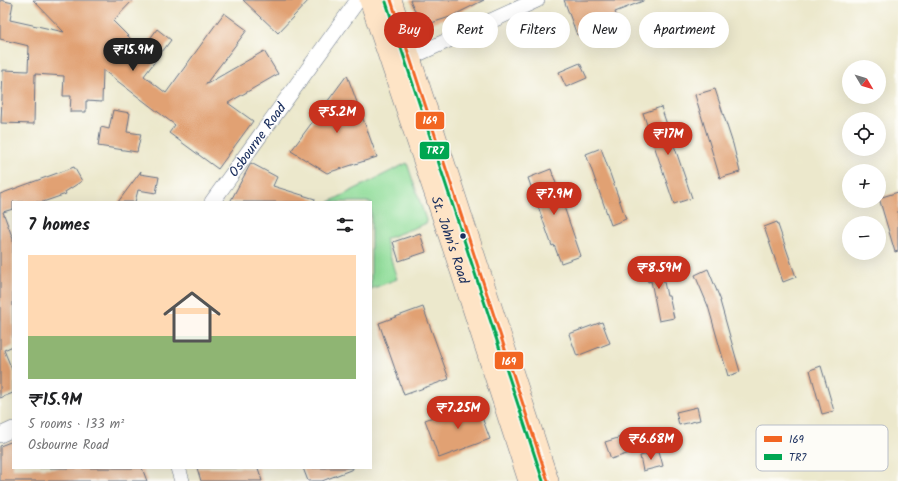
<!DOCTYPE html>
<html lang="en">
<head>
<meta charset="utf-8">
<style>
	:root { --surface:#fff; --page:#f6f6f6; --text:#202124; --muted:#757577; --line:#e0e0e0; --accent:#c8321e }
	body { margin:0; font-family:Kalam,sans-serif; background:var(--page); color:var(--text); height:100vh; display:flex; flex-direction:column; font-size:15px; white-space:nowrap }
	* { box-sizing:border-box; margin:0 }
	p { font-size:13px; color:var(--muted) }
	.icon { flex:none; width:22px; height:22px; fill:none; stroke:currentColor; stroke-width:2; stroke-linecap:round; stroke-linejoin:round }
	.map { position:relative; flex:1; overflow:hidden }
	.drawer { position:absolute; left:12px; top:201px; width:360px; height:268px; display:flex; flex-direction:column; background:var(--surface); border-radius:0px; box-shadow:0 4px 16px #0002 }
	.drawer>* { flex:none }
	.hud { position:absolute; left:384px; top:12px; width:380px; height:36px; display:flex; gap:8px }
	.needle { width:26px; rotate:128deg }
	.tools { position:absolute; left:842px; top:60px; display:grid; gap:8px }
	.tools a { display:grid; place-items:center; width:44px; height:44px; border-radius:50%; background:var(--surface); box-shadow:0 4px 16px #0002; font-size:20px }
	.price { position:absolute; translate:-50% -34px; padding:0 9px; border-radius:14px; background:var(--accent); color:#fff; font-size:13px; line-height:26px; filter:drop-shadow(0 1px 2px #0008) }
	.price::after { content:''; position:absolute; left:50%; top:24px; width:12px; height:9px; margin-left:-6px; background:inherit; clip-path:polygon(0 0,100% 0,50% 100%) }
	.price.current { background:#222; color:#fff }
	ul { padding:0; list-style:none }
	li { display:grid; align-content:center; gap:8px; height:212px; padding:0 16px }
	li+li { border-top:1px solid var(--line) }
	li span { display:grid; place-items:center; height:124px; border-radius:0px; color:#555 }
	li>.icon { margin-inline-start:auto }
	span .icon { width:72px; height:72px; fill:#fffc; stroke-width:1 }
	li b { font-size:17px }
	h2 { display:flex; justify-content:space-between; align-items:center; height:48px; padding:0 16px; font-size:17px }
	.pill { padding:0 14px; border-radius:18px; background:var(--surface); box-shadow:0 4px 16px #0002; font-size:14px; line-height:36px }
	.pill.current { background:var(--accent); color:#fff }
	.map>svg:first-child { display:block }
	.green { fill:#92de9b; stroke:#56867c }
	.building { fill:#e1a173 }
	.lines { fill:none; stroke-linecap:round; stroke-linejoin:round }
	.street-casing { stroke:#647084; stroke-width:16 }
	.secondary-casing { stroke:#647084; stroke-width:22 }
	.street { stroke:#fff; stroke-width:15 }
	.secondary { stroke:#fee4c6; stroke-width:21 }
	.bus-1-casing { stroke:#fdfcf7; stroke-width:6 }
	.bus-2-casing { stroke:#fdfcf7; stroke-width:6 }
	.bus-1 { stroke:#f26522; stroke-width:3 }
	.bus-2 { stroke:#00a651; stroke-width:3 }
	.bus-dot { fill:#1b2f5e; stroke:#fdfcf7; stroke-width:1.5 }
	.labels { text-anchor:middle; stroke-width:3; stroke-linejoin:round; paint-order:stroke }
	.street-label { font-size:14px; fill:#1b2f5e; stroke:#fdfcf7 }
	.key { fill:#fdfcf7; stroke:#b9bec9; stroke-width:1 }
	.key-label { font-size:11px; fill:#1b2f5e }
	.line-badge { stroke:#fdfcf7; stroke-width:1.5 }
	.badge-label { font-size:11px; text-anchor:middle; font-weight:bold; fill:#fff }
</style>
</head>
<body>
<div class="map">
<svg width="898" height="481" viewBox="0 0 898 481">
	<rect width="100%" height="100%" fill="#fdfcf7"/>
	<filter id="ink" filterUnits="userSpaceOnUse"><feTurbulence type="fractalNoise" baseFrequency=".025" numOctaves="2"/><feDisplacementMap in="SourceGraphic" scale="8" xChannelSelector="R" yChannelSelector="G"/><feConvolveMatrix kernelMatrix="1 2 1 2 8 2 1 2 1" color-interpolation-filters="sRGB"/></filter>
	<filter id="wash" filterUnits="userSpaceOnUse"><feTurbulence type="fractalNoise" baseFrequency=".012" numOctaves="4" result="noise"/><feDisplacementMap in="SourceGraphic" scale="16" xChannelSelector="R" yChannelSelector="G"/><feGaussianBlur stdDeviation="0.9" result="paint"/><feColorMatrix in="noise" values="0 0 0 0 0 0 0 0 0 0 0 0 0 0 0 0 0 1.4 0 .05"/><feComposite in="paint" operator="in"/></filter>
	<g filter="url(#wash)">
		<rect width="100%" height="100%" fill="#ece8cc"/>
		<path class="green" d="M407 163 427 223 385 239 397 279 371 289V202H329Z"/>
		<g id="blocks">
			<path class="building" d="M0 0 13 3 10 20 64 32 33 0H133L113 21 142 50 157 29 171 40 144 76 166 93 224 13 247 30 205 85 264 51 278 74 228 103 253 121 218 169 169 133 175 125 103 70 102 102 86 101V112H70L71 96H63L64 76 35 74 34 124 1 123 3 70 28 71 29 46 0 39Z
				M243 0H309L278 33Z
				M410 0H484L450 17 422 26Z
				M564 0H643V1L615 12 618 19 577 35Z
				M580 63 587 78 566 87 559 72Z
				M347 75 377 157 327 173 291 151Z
				M715 89 733 144 740 172 720 178 695 95Z
				M661 107 692 198 674 204 643 113Z
				M113 110 130 113 127 132 141 134 137 152 98 146 101 127 109 129Z
				M601 148 626 219 611 225 586 154Z
				M251 163 277 177 273 186 315 199 314 202H230Z
				M74 167 82 181 65 192 66 194 43 202H13V209L3 212 13 239V346L4 350 13 372V393L0 398V194Z
				M551 169 581 256 561 263 554 245 552 246 528 178Z
				M141 171 140 174 159 177 156 193 138 190 135 202H118Z
				M898 192V251L895 252 879 198Z
				M777 222 796 277 783 282 764 227Z
				M420 233 426 252 399 261 393 242Z
				M659 259 667 296H669L674 318 659 321 651 281 648 282 643 262Z
				M708 269 721 301H720L740 372 728 376 708 306 695 275Z
				M423 307 449 379 404 395 379 323Z
				M602 322 610 343 577 356 569 334Z
				M821 366 834 411 822 414 810 370Z
				M476 401 490 439 439 458 425 420Z
				M697 407 700 420 679 425 676 412Z
				M634 433 639 450 611 459 605 442Z
				M13 441V468H142L147 481H0V446Z
				M659 451 663 466 643 471 640 456Z
				M197 468H258L262 481H201Z
				M303 468H353V469L322 481H308Z"/>
		</g>
	</g>
	<g filter="url(#ink)">
		<use href="#blocks" fill-opacity="0" stroke="#647084" stroke-width="1"/>
		<g class="lines">
			<g class="street-casing">
				<g id="street">
					<path d="M409 58 537 0"/>
					<path id="s1" d="M212 202 358 0"/>
					<path d="M0 435 13 429"/>
					<path d="M178 468 182 481"/>
				</g>
			</g>
			<g class="secondary-casing">
				<g id="secondary">
					<path id="s2" d="M370 0 461 271 529 481"/>
					<path d="M391 0 548 481"/>
				</g>
			</g>
			<use href="#street" class="street"/>
			<use href="#secondary" class="secondary"/>
			<g class="bus-1-casing">
				<path id="bus-1" d="M391 0 548 481"/>
			</g>
			<g class="bus-2-casing">
				<path id="bus-2" d="M386 2 543 481"/>
			</g>
			<use href="#bus-1" class="bus-1"/>
			<use href="#bus-2" class="bus-2"/>
		</g>
	</g>
	<circle class="bus-dot" cx="463" cy="236" r="3.5"/>
	<g class="labels">
		<g class="street-label">
			<text dy="5" stroke="none"><textPath href="#s1" startOffset="77">Osbourne Road</textPath></text>
			<text dy="5" stroke="none"><textPath href="#s2" startOffset="253">St. John's Road</textPath></text>
		</g>
	</g>
	<rect x="756" y="425" width="132" height="46" rx="6" class="key"/>
	<rect x="764" y="436" width="18" height="6" fill="#f26522"/>
	<rect x="764" y="454" width="18" height="6" fill="#00a651"/>
	<g class="key-label">
		<text x="789" y="443">169</text>
		<text x="789" y="461">TR7</text>
	</g>
	<g class="line-badge">
		<rect x="415" y="111" width="30" height="19" rx="4" fill="#f26522"/>
		<rect x="419" y="141" width="31" height="19" rx="4" fill="#00a651"/>
		<rect x="494" y="351" width="30" height="19" rx="4" fill="#f26522"/>
	</g>
	<g class="badge-label">
		<text x="430" y="124">169</text>
		<text x="435" y="154">TR7</text>
		<text x="509" y="365">169</text>
	</g>
</svg>
<div class="tools">
<a><svg class="needle" viewBox="-14 -14 28 28"><path d="M0-13l5 13h-10z" fill="#e53935"/><path d="M0 13l5-13h-10z" fill="#757577"/></svg></a>
<a><svg class="icon" aria-label="locate" viewBox="0 0 24 24"><circle cx="12" cy="12" r="6"/><path d="M12 2v4M12 18v4M2 12h4M18 12h4"/></svg></a>
<a>+</a>
<a>−</a>
</div>
<b class="price current" style="left:133px;top:72px">₹15.9M</b>
<b class="price" style="left:337px;top:134px">₹5.2M</b>
<b class="price" style="left:668px;top:156px">₹17M</b>
<b class="price" style="left:554px;top:216px">₹7.9M</b>
<b class="price" style="left:659px;top:290px">₹8.59M</b>
<b class="price" style="left:458px;top:430px">₹7.25M</b>
<b class="price" style="left:651px;top:461px">₹6.68M</b>
<div class="hud">
<a class="pill current">Buy</a>
<a class="pill">Rent</a>
<a class="pill">Filters</a>
<a class="pill">New</a>
<a class="pill">Apartment</a>
</div>
<section class="drawer">
<h2>7 homes<svg class="icon" aria-label="filters" viewBox="0 0 24 24"><path d="M4 7h16M4 17h16"/><circle cx="9" cy="7" r="2"/><circle cx="15" cy="17" r="2"/></svg></h2>
<ul>
<li><span style="background:linear-gradient(#ffd9b3 65%,#8fb573 0)"><svg class="icon" aria-label="home" viewBox="0 0 24 24"><path d="M3 11l9-7 9 7M6 9v11h12V9"/></svg></span><div><b>₹15.9M</b><p>5 rooms · 133 m²</p><p>Osbourne Road</p></div></li>
</ul>
</section>
</div>
</body>
</html>
